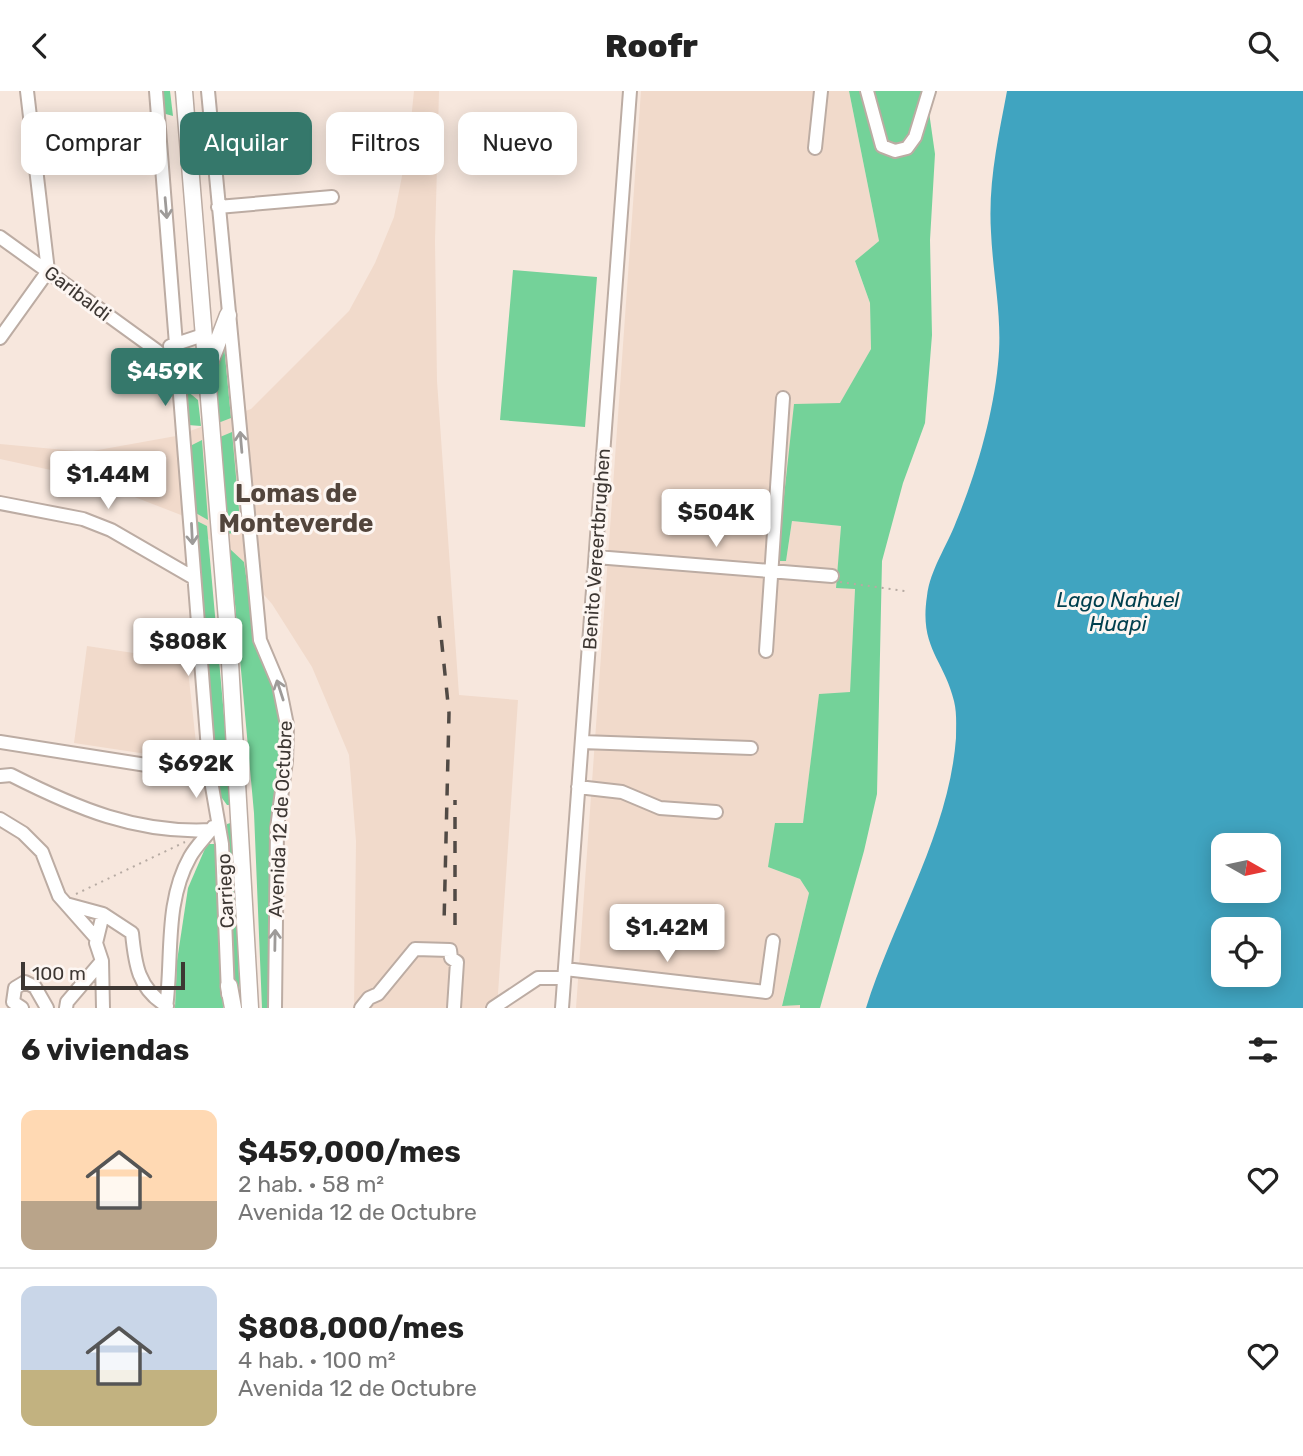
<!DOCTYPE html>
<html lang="es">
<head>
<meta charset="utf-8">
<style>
	:root { --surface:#fff; --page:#f2f2f2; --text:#222; --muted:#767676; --line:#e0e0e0; --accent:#35786b }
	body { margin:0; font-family:Rubik,sans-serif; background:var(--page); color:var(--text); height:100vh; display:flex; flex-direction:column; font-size:26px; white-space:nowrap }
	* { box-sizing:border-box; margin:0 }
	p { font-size:23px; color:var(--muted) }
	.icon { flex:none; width:38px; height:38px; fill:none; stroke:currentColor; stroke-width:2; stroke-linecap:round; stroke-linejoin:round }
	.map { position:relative; height:917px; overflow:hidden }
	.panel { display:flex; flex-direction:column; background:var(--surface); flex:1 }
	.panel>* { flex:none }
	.guide { position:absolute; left:21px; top:21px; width:700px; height:63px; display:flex; gap:14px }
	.needle { width:46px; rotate:99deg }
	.fabs { position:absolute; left:1211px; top:742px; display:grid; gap:14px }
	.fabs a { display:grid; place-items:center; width:70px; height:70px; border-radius:14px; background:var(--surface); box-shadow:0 4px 18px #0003; font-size:35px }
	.scale { position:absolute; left:21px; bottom:18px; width:164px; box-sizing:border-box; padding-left:7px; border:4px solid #3d3733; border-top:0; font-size:19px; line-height:24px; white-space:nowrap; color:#3d3733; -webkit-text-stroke:5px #fdf6f2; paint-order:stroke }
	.price { position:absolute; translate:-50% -60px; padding:0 16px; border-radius:7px; background:#fff; color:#222; font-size:23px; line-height:46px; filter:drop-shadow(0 2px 4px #0008) }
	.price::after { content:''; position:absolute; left:50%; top:42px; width:21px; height:16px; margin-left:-10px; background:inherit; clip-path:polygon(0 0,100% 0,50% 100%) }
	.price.active { background:var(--accent); color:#fff }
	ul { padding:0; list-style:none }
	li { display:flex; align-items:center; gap:21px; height:175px; padding:0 21px }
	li+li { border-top:2px solid var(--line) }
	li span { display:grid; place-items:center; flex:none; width:196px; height:140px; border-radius:14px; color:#555 }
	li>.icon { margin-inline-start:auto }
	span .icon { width:84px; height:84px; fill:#fffc; stroke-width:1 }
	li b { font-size:30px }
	h2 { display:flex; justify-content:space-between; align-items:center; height:84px; padding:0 21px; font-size:30px }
	.chip { padding:0 24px; border-radius:14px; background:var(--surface); box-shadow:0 4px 18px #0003; font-size:24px; line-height:63px }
	.chip.active { background:var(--accent); color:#fff }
	header { display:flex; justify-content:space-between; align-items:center; height:91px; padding:0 21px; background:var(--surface); font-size:32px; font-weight:800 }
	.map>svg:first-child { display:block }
	.built { fill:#f1dacb }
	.green { fill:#74d299 }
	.forest { fill:#74d49a }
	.water { fill:#40a4c0; fill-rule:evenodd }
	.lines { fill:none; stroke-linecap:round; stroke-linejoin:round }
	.minor-casing { stroke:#bcaca3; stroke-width:16 }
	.major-casing { stroke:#bcaca3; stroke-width:19 }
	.path { stroke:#b6aaa2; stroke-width:2; stroke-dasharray:2 5; stroke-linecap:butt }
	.minor { stroke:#fff; stroke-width:12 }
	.major { stroke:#fff; stroke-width:16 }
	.rail { stroke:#514a45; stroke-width:3.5; stroke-dasharray:12 12; stroke-linecap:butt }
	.oneway { stroke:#9e9b99 }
	.labels { text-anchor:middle; stroke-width:6; stroke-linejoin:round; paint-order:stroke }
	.street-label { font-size:19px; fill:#3d3733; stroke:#fdf6f2 }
	.water-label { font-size:21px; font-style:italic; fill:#003f4d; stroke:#fdf6f2 }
	.district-label { font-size:26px; font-weight:bold; fill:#52453c; stroke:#fdf6f2 }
</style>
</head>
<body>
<header><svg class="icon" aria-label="back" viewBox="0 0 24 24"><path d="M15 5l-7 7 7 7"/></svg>Roofr<svg class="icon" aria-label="search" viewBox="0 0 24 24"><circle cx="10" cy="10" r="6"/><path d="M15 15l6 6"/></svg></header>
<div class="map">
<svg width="1303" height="917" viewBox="0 0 1303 917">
	<rect width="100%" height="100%" fill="#f7e7dd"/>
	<path class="built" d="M414 0H439L435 150 437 290 459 604 518 609 497 917H354L356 750 349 664 312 576 272 513 235 471 181 424 83 386 0 368V353L87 361 176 345 251 318 349 220 375 172 394 126 409 49Z
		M641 0H849L879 150 855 171 870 212 871 258 840 313H794L786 470 792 430 841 435 837 497H855L850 602 819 604 803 733 768 776 800 788 809 802 782 914 801 913 800 917H576Z
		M87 555 187 570 197 661 180 668 74 652Z"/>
	<path class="green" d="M160 0H170L173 25 162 22Z
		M849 0H926L935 63 930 149 932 244 925 332 903 392 882 470 877 703 864 760 820 917H800V914L782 915 809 802 800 788 768 776 775 732H803L819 603 850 601 855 498 836 497 841 435 792 430 786 470H777L794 313 840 312 871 258 870 212 855 170 879 150Z
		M513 179 597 186 585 336 500 329Z
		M223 244 231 327 218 332 214 275Z
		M181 265a8 8 0 1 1 16 0a8 8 0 1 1-16 0Z
		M186 299 198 309 201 335 188 334Z
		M232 341 241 441 227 443 220 346Z
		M202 349 208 429 194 421 190 355Z
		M195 429 207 435 232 714H227L219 703Z
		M230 458 244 471 255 546 279 609 283 660 271 774 268 917H262L254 722Z
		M234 731 240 917 231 892 227 733Z"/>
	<path class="forest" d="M207 753H218L223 917H175L177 870 188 797Z"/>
	<path class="water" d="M1007 0H1303V917H866C894 828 949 742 956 647 956 635 957 622 954 610 944 568 919 557 927 505 930 479 947 455 956 431 976 383 993 325 998 273 1003 228 993 186 991 141 988 92 998 48 1007 0ZM1223 754H1269V800H1223ZM1223 838H1269V884H1223Z"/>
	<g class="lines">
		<g class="minor-casing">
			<path id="minor" d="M156 0 210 684 222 753 228 903
				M208 0 260 549 279 594 287 634 286 670 277 737 275 917
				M867 0 882 55 895 60 907 57 915 46 929 0
				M815 57 821 0
				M218 116 332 106
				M0 146 156 259 185 285 207 288
				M0 247 48 180 27 0
				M170 255 203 244
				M0 412 83 428 111 439 194 487
				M596 466 832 485
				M766 560 783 307
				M0 651 210 684
				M582 651 751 657
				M0 685 11 684C76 717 137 743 211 739
				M578 696 622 701 660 717 716 721
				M0 728 23 742 42 761 59 805 97 848
				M66 813 103 823
				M565 878 766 901 773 850
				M22 917 13 911 15 897 25 891 35 896 47 917
				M66 917 67 911 102 870
				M103 917 102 870 96 852 103 823 132 842C135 873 138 898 167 915
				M166 917C173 867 164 812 190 766 196 755 206 746 213 736
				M361 917 369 907 378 903 415 858 450 859 451 867 457 871 454 917
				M493 917 538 887H564
				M562 917 630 0"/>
		</g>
		<g class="major-casing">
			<path id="major" d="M184 0 229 554 250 917
				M209 274 228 224
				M229 895 233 917"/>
		</g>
		<path class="path" d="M840 491 905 500
			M76 803 185 751"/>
		<use href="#minor" class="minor"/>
		<use href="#major" class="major"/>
		<path class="rail" d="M439 525 449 622 444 833
			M455 834V709"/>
	</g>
	<defs><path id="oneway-shaft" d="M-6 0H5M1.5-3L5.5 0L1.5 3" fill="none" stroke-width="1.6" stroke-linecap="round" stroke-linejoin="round" transform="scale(1.75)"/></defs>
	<g class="oneway">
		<use href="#oneway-shaft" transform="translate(166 117) rotate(85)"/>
		<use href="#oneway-shaft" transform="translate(241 351) rotate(-95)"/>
		<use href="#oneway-shaft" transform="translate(192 443) rotate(87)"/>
		<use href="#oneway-shaft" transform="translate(280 599) rotate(-108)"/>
		<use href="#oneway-shaft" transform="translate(275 849) rotate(-89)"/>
	</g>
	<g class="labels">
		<g class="street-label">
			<text transform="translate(78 202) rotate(37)" y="7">Garibaldi</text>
			<text transform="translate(596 458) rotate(-86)" y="7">Benito Vereertbrughen</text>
			<text transform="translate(280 728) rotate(-87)" y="7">Avenida 12 de Octubre</text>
			<text transform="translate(225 800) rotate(-93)" y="7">Carriego</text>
		</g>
		<g class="water-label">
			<text x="1118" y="516">Lago Nahuel<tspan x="1118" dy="24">Huapi</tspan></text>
		</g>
		<g class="district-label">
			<text x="296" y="411">Lomas de<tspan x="296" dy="30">Monteverde</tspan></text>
		</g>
	</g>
</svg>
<div class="fabs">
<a><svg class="needle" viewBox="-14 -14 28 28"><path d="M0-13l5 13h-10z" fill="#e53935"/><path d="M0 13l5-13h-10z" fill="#767676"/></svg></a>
<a><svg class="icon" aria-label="locate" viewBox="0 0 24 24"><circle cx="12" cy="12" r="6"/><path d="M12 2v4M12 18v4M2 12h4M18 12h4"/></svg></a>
</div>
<div class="scale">100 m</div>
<b class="price active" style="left:165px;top:317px">$459K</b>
<b class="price" style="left:108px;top:420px">$1.44M</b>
<b class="price" style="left:716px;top:458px">$504K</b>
<b class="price" style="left:188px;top:587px">$808K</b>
<b class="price" style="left:196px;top:709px">$692K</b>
<b class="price" style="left:667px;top:873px">$1.42M</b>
<div class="guide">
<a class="chip">Comprar</a>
<a class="chip active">Alquilar</a>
<a class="chip">Filtros</a>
<a class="chip">Nuevo</a>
</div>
</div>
<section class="panel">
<h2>6 viviendas<svg class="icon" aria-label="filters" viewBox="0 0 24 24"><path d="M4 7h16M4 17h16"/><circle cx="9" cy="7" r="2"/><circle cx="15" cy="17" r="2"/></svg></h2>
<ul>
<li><span style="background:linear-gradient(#ffd9b3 65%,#b9a48a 0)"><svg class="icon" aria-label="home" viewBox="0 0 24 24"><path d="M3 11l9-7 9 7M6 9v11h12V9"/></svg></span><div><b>$459,000/mes</b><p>2 hab. · 58 m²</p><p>Avenida 12 de Octubre</p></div><svg class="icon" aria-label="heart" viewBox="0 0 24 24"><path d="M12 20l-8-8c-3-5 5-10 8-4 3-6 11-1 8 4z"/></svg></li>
<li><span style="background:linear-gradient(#c9d6e8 60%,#c2b280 0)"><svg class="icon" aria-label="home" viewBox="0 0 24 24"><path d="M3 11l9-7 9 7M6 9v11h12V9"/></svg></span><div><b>$808,000/mes</b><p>4 hab. · 100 m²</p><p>Avenida 12 de Octubre</p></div><svg class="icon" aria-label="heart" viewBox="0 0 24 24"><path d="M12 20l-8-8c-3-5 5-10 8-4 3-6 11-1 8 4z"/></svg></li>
</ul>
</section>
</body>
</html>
